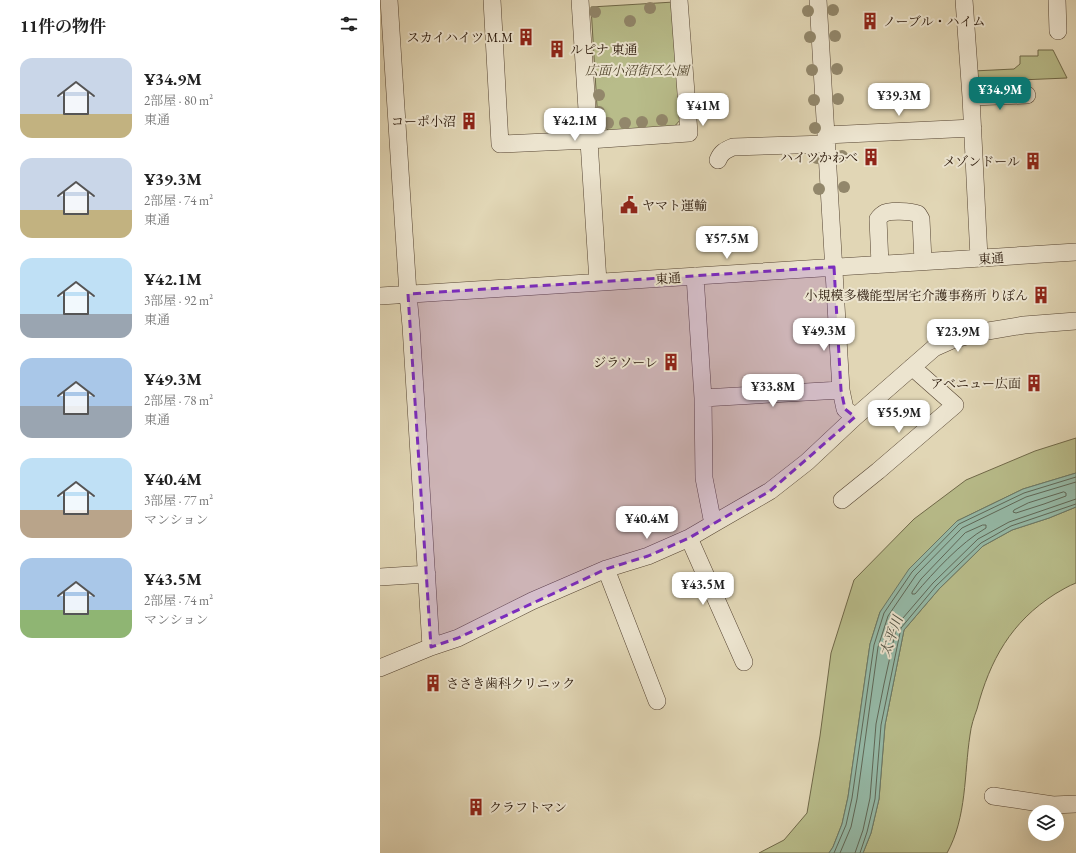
<!DOCTYPE html>
<html lang="ja">
<head>
<meta charset="utf-8">
<style>
	:root { --surface:#fff; --page:#f2f2f2; --text:#222; --muted:#767676; --accent:#0f766e }
	body { margin:0; font-family:"EB Garamond","Noto Serif JP",serif; background:var(--page); color:var(--text); height:100vh; display:flex; flex-direction:column; font-size:15px; white-space:nowrap }
	* { box-sizing:border-box; margin:0 }
	p { font-size:13px; color:var(--muted) }
	.icon { flex:none; width:22px; height:22px; fill:none; stroke:currentColor; stroke-width:2; stroke-linecap:round; stroke-linejoin:round }
	.map { position:relative; flex:1; overflow:hidden }
	.drawer { display:flex; flex-direction:column; background:var(--surface); width:380px }
	.drawer>* { flex:none }
	.controls { position:absolute; left:648px; top:805px; display:grid; gap:8px }
	.controls a { display:grid; place-items:center; width:36px; height:36px; border-radius:50%; background:var(--surface); box-shadow:0 4px 16px #0002; font-size:20px }
	.price { position:absolute; translate:-50% -34px; padding:0 9px; border-radius:8px; background:#fff; color:#222; font-size:13px; line-height:26px; filter:drop-shadow(0 1px 2px #0008) }
	.price::after { content:''; position:absolute; left:50%; top:24px; width:12px; height:9px; margin-left:-6px; background:inherit; clip-path:polygon(0 0,100% 0,50% 100%) }
	.price.on { background:var(--accent); color:#fff }
	ul { padding:0; list-style:none }
	li { display:flex; align-items:center; gap:12px; height:100px; padding:0 20px }
	li span { display:grid; place-items:center; flex:none; width:112px; height:80px; border-radius:12px; color:#555 }
	li>.icon { margin-inline-start:auto }
	span .icon { width:48px; height:48px; fill:#fffc; stroke-width:1 }
	li b { font-size:17px }
	h2 { display:flex; justify-content:space-between; align-items:center; height:48px; padding:0 20px; font-size:17px }
	main { display:flex; flex:1; min-height:0 }
	.map>svg:first-child { display:block }
	.green { fill:#b8bc8a; stroke:#6f6848 }
	.water { fill:#95baa8; stroke:#697867 }
	.lines { fill:none; stroke-linecap:round; stroke-linejoin:round }
	.shore { stroke:#5e6757; stroke-width:1 }
	.minor-casing { stroke:#554432; stroke-width:18 }
	.minor { stroke:#ece4cf; stroke-width:17 }
	.tree { fill:#92876b }
	.marked { fill:#7b2cbf; fill-opacity:0.2; stroke:#7b2cbf; stroke-width:3; stroke-dasharray:8 5; stroke-linejoin:round }
	.labels { text-anchor:middle; stroke-width:4; stroke-linejoin:round; paint-order:stroke }
	.poi-label { font-size:13px; fill:#261406; stroke:#ece4cf; text-anchor:end }
	.park-label { font-size:13px; font-style:italic; fill:#52462e; stroke:#ece4cf }
	.street-label { font-size:13px; fill:#261406; stroke:#ece4cf }
	.water-label { font-size:14px; font-style:italic; fill:#4d4e3f; stroke:#ece4cf }
</style>
</head>
<body>
<main>
<section class="drawer">
<h2>11件の物件<svg class="icon" aria-label="filters" viewBox="0 0 24 24"><path d="M4 7h16M4 17h16"/><circle cx="9" cy="7" r="2"/><circle cx="15" cy="17" r="2"/></svg></h2>
<ul>
<li><span style="background:linear-gradient(#c9d6e8 70%,#c2b280 0)"><svg class="icon" aria-label="home" viewBox="0 0 24 24"><path d="M3 11l9-7 9 7M6 9v11h12V9"/></svg></span><div><b>¥34.9M</b><p>2部屋 · 80 m²</p><p>東通</p></div></li>
<li><span style="background:linear-gradient(#c9d6e8 65%,#c2b280 0)"><svg class="icon" aria-label="home" viewBox="0 0 24 24"><path d="M3 11l9-7 9 7M6 9v11h12V9"/></svg></span><div><b>¥39.3M</b><p>2部屋 · 74 m²</p><p>東通</p></div></li>
<li><span style="background:linear-gradient(#bfe0f5 70%,#9aa5b1 0)"><svg class="icon" aria-label="home" viewBox="0 0 24 24"><path d="M3 11l9-7 9 7M6 9v11h12V9"/></svg></span><div><b>¥42.1M</b><p>3部屋 · 92 m²</p><p>東通</p></div></li>
<li><span style="background:linear-gradient(#a9c7e8 60%,#9aa5b1 0)"><svg class="icon" aria-label="home" viewBox="0 0 24 24"><path d="M3 11l9-7 9 7M6 9v11h12V9"/></svg></span><div><b>¥49.3M</b><p>2部屋 · 78 m²</p><p>東通</p></div></li>
<li><span style="background:linear-gradient(#bfe0f5 65%,#b9a48a 0)"><svg class="icon" aria-label="home" viewBox="0 0 24 24"><path d="M3 11l9-7 9 7M6 9v11h12V9"/></svg></span><div><b>¥40.4M</b><p>3部屋 · 77 m²</p><p>マンション</p></div></li>
<li><span style="background:linear-gradient(#a9c7e8 65%,#8fb573 0)"><svg class="icon" aria-label="home" viewBox="0 0 24 24"><path d="M3 11l9-7 9 7M6 9v11h12V9"/></svg></span><div><b>¥43.5M</b><p>2部屋 · 74 m²</p><p>マンション</p></div></li>
</ul>
</section>
<div class="map">
<svg width="696" height="853" viewBox="0 0 696 853">
	<rect width="100%" height="100%" fill="#e1d6b5"/>
	<filter id="stains"><feTurbulence type="fractalNoise" baseFrequency=".005" numOctaves="4"/><feColorMatrix values="0 0 0 0 .2 0 0 0 0 .09 0 0 0 0 .02 0 0 0 .5 -.17"/></filter>
	<radialGradient id="worn" r=".72"><stop offset=".6" stop-color="#630" stop-opacity="0"/><stop offset="1" stop-color="#630" stop-opacity=".3"/></radialGradient>
	<path class="green" d="M294 2 301 119 293 128 231 132 218 123 211 7Z
		M658 50H673L687 78 593 82V71L634 69 640 64V56H658Z
		M696 438V473L643 489 577 521 500 612 490 644 468 797 462 824 453 847 449 853H379L404 840 427 813 440 736 451 653 474 580 534 519 586 480 655 451Z
		M696 507V583C688 586 682 590 675 594 631 622 610 660 597 709 594 717 591 726 590 735 584 774 587 817 567 853H483L491 833 499 799 505 725 524 630 559 589 603 546 632 530 669 518Z"/>
	<path class="water" d="M696 473V507L669 518 632 530 603 546 559 589 524 630 505 725 499 799 491 833 483 853H449L453 847 462 824 468 797 490 644 500 612 529 569 577 521 643 489Z"/>
	<g class="lines">
		<path class="shore" d="M684 492 686 493V496L664 504 636 513 633 512 634 510 648 503Z
			M603 525H606V528C580 543 554 572 535 594H532V592L541 579 585 533Z
			M454 853 466 825 472 798 494 645 504 613 532 572 579 524 644 493 696 477
			M460 853 471 827 477 799 498 647 508 616 536 575 582 528 646 497 696 482
			M475 853 483 830 490 798 496 724 504 684 517 625 553 583 598 539 629 522 696 499
			M480 853 487 832 495 799 501 725 521 628 556 586 601 543 631 526 696 504"/>
		<g class="minor-casing">
			<path id="minor" d="M9 0 28 294 31 326 51 647
				M112 0 120 144 209 140 309 133 299 0
				M200 0 218 282
				M438 0 461 390 465 409 475 417
				M584 0 591 97 599 258
				M677 0 678 31
				M591 97 647 95
				M446 135 593 128
				M338 160C341 152 346 150 353 147L447 144
				M500 264 498 219C499 218 502 214 503 214 509 210 531 211 538 214L541 219 543 261
				M315 276 323 398 324 478 333 524
				M0 296 696 252
				M323 398 461 390
				M462 500 498 471 575 405 532 367
				M309 538 364 662
				M226 569 277 701
				M0 577 47 574
				M0 668 51 647 78 638 152 601 226 569 268 556 309 538 333 524 390 491 427 462 475 417 554 348 572 340 596 333 644 325 696 321
				M613 796 673 805 696 804"/>
		</g>
		<use href="#minor" class="minor"/>
	</g>
	<g class="tree">
		<circle cx="270" cy="8" r="6"/>
		<circle cx="453" cy="10" r="6"/>
		<circle cx="428" cy="11" r="6"/>
		<circle cx="215" cy="12" r="6"/>
		<circle cx="250" cy="21" r="6"/>
		<circle cx="455" cy="36" r="6"/>
		<circle cx="430" cy="37" r="6"/>
		<circle cx="457" cy="69" r="6"/>
		<circle cx="432" cy="70" r="6"/>
		<circle cx="219" cy="95" r="6"/>
		<circle cx="458" cy="99" r="6"/>
		<circle cx="434" cy="100" r="6"/>
		<circle cx="219" cy="112" r="6"/>
		<circle cx="282" cy="120" r="6"/>
		<circle cx="262" cy="122" r="6"/>
		<circle cx="228" cy="123" r="6"/>
		<circle cx="245" cy="123" r="6"/>
		<circle cx="435" cy="128" r="6"/>
		<circle cx="462" cy="156" r="6"/>
		<circle cx="437" cy="158" r="6"/>
		<circle cx="464" cy="187" r="6"/>
		<circle cx="439" cy="189" r="6"/>
	</g>
	<path class="marked" d="M454 267 461 390 465 409 475 417 390 491 309 538 268 556 226 569 78 638 51 647 28 294Z"/>
	<defs>
		<g id="building-bare" transform="scale(1.38)"><path d="M-4-6H4V6H1V3H-1V6H-4ZM-2.5-4.3h1.7v1.8h-1.7ZM.8-4.3h1.7v1.8H.8ZM-2.5-1h1.7V.8h-1.7ZM.8-1h1.7V.8H.8Z" fill="#8f2418" stroke="#ece4cf" stroke-width="2.5" paint-order="stroke"/></g>
		<g id="civic-bare" transform="scale(1.38)"><path d="M-.6-6.5H3V-4.5H.6V-3L4-1V1h2V6H-6V1h2V-1L-.6-3ZM-1.2 2.5V6h2.4V2.5Z" fill="#8f2418" stroke="#ece4cf" stroke-width="2.5" paint-order="stroke"/></g>
	</defs>
	<g fill-rule="evenodd">
		<use href="#building-bare" x="490" y="21"/>
		<use href="#building-bare" x="146" y="37"/>
		<use href="#building-bare" x="177" y="49"/>
		<use href="#building-bare" x="89" y="121"/>
		<use href="#building-bare" x="491" y="157"/>
		<use href="#building-bare" x="653" y="161"/>
		<use href="#civic-bare" x="249" y="205"/>
		<use href="#building-bare" x="661" y="295"/>
		<use href="#building-bare" x="291" y="362"/>
		<use href="#building-bare" x="654" y="383"/>
		<use href="#building-bare" x="53" y="683"/>
		<use href="#building-bare" x="96" y="807"/>
	</g>
	<g class="labels">
		<g class="poi-label">
			<text x="503" y="26" text-anchor="start">ノーブル・ハイム</text>
			<text x="133" y="42">スカイハイツ M.M</text>
			<text x="190" y="54" text-anchor="start">ルピナ 東通</text>
			<text x="76" y="126">コーポ小沼</text>
			<text x="478" y="162">ハイツかわべ</text>
			<text x="640" y="166">メゾンドール</text>
			<text x="262" y="210" text-anchor="start">ヤマト運輸</text>
			<text x="648" y="300">小規模多機能型居宅介護事務所 りぼん</text>
			<text x="278" y="367">ジラソーレ</text>
			<text x="641" y="388">アベニュー広面</text>
			<text x="66" y="688" text-anchor="start">ささき歯科クリニック</text>
			<text x="109" y="812" text-anchor="start">クラフトマン</text>
		</g>
		<g class="park-label">
			<text x="257" y="75">広面小沼街区公園</text>
		</g>
		<g class="street-label">
			<text transform="translate(611 258) rotate(-4)" y="5">東通</text>
			<text transform="translate(288 278) rotate(-4)" y="5">東通</text>
		</g>
		<g class="water-label">
			<text transform="translate(511 636) rotate(-70)" y="5">太平川</text>
		</g>
	</g>
	<rect width="100%" height="100%" filter="url(#stains)"/>
	<rect width="100%" height="100%" fill="url(#worn)"/>
</svg>
<div class="controls">
<a><svg class="icon" aria-label="layers" viewBox="0 0 24 24"><path d="M12 4l9 5-9 5-9-5zM3 14l9 5 9-5"/></svg></a>
</div>
<b class="price on" style="left:620px;top:111px">¥34.9M</b>
<b class="price" style="left:519px;top:117px">¥39.3M</b>
<b class="price" style="left:323px;top:127px">¥41M</b>
<b class="price" style="left:195px;top:142px">¥42.1M</b>
<b class="price" style="left:347px;top:260px">¥57.5M</b>
<b class="price" style="left:444px;top:352px">¥49.3M</b>
<b class="price" style="left:578px;top:353px">¥23.9M</b>
<b class="price" style="left:393px;top:408px">¥33.8M</b>
<b class="price" style="left:519px;top:434px">¥55.9M</b>
<b class="price" style="left:267px;top:540px">¥40.4M</b>
<b class="price" style="left:323px;top:606px">¥43.5M</b>
</div>
</main>
</body>
</html>
